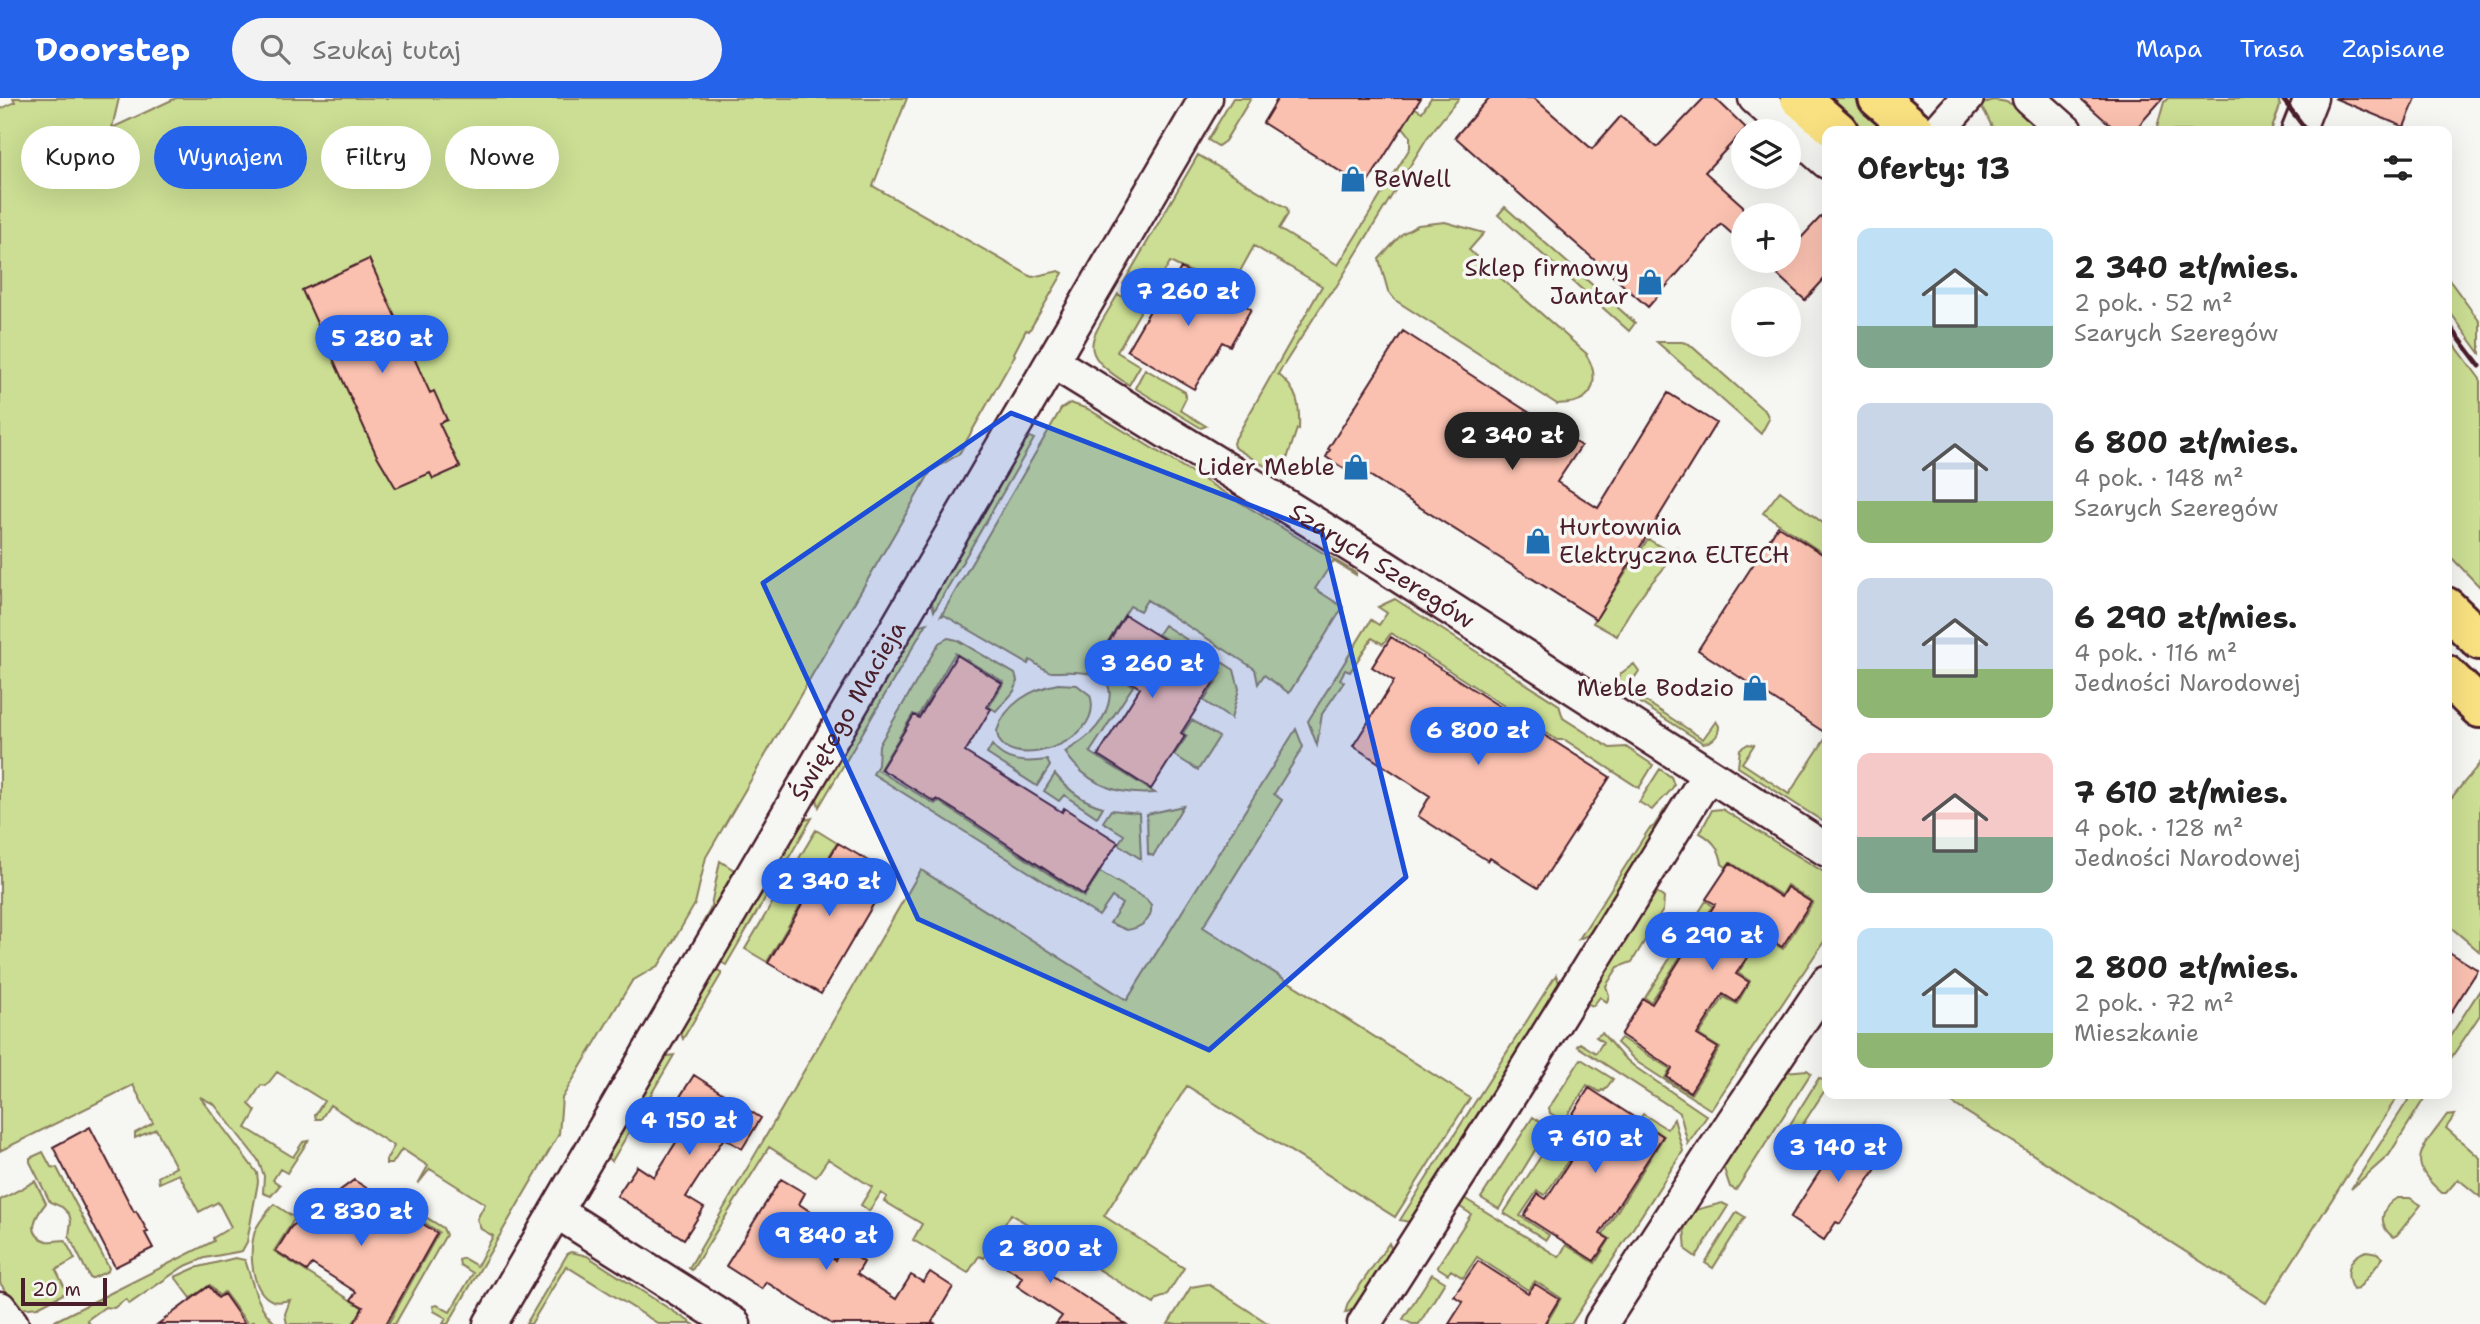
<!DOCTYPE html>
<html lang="pl">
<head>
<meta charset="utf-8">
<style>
	:root { --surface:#fff; --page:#f2f2f2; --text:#222; --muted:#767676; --accent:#2563eb }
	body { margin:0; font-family:"Shantell Sans",sans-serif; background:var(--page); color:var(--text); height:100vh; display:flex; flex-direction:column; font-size:26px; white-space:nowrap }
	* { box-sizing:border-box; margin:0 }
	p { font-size:23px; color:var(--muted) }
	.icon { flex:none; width:38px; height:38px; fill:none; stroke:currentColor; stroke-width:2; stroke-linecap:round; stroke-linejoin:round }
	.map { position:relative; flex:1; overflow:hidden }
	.drawer { position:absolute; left:1822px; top:28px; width:630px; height:973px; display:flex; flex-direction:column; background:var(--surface); border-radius:14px; box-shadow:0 7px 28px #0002 }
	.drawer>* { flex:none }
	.top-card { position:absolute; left:21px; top:28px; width:665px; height:63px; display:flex; gap:14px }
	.buttons { position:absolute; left:1731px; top:21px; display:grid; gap:14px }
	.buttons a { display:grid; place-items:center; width:70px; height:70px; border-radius:50%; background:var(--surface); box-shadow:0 7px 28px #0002; font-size:35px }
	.scale { position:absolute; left:21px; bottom:18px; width:86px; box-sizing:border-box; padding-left:7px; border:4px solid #4a1f2b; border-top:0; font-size:19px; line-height:24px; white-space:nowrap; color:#4a1f2b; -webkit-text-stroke:5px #f6f6f2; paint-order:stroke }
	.price { position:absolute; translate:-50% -60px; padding:0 16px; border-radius:24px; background:var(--accent); color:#fff; font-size:23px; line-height:46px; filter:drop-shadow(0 2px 4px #0008) }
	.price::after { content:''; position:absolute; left:50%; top:42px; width:21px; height:16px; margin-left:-10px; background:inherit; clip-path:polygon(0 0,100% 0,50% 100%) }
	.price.active { background:#222; color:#fff }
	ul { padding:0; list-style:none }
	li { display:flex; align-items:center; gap:21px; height:175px; padding:0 35px }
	li span { display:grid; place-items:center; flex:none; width:196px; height:140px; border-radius:14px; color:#555 }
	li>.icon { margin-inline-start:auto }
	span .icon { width:84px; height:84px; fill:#fffc; stroke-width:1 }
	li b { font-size:30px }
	h2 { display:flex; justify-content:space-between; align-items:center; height:84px; padding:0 35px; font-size:30px }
	.tag { padding:0 24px; border-radius:32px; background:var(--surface); box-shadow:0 7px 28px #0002; font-size:24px; line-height:63px }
	.tag.active { background:var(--accent); color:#fff }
	header { display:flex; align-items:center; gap:42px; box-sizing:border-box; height:98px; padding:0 35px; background:var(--accent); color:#fff }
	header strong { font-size:33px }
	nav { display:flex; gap:38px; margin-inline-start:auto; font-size:24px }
	.search { width:490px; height:63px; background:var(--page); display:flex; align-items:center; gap:18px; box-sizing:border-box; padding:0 24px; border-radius:38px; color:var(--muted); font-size:26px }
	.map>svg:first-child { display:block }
	.green { fill:#cbde93; stroke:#8a7e5f; stroke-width:2 }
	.building { fill:#fac1b0; stroke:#4a1f2b; stroke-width:2 }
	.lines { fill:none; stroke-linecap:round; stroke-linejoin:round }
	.minor-casing { stroke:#4a1f2b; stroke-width:37 }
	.major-casing { stroke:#4a1f2b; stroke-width:44 }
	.minor { stroke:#f6f6f2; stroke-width:32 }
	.major { stroke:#f9e181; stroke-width:38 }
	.rail { stroke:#4a1f2b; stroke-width:5 }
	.marked { fill:#1d4ed8; fill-opacity:0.2; stroke:#1d4ed8; stroke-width:5; stroke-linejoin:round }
	.labels { text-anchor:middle; stroke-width:7; stroke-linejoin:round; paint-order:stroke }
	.poi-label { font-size:24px; fill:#4a1f2b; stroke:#f6f6f2; text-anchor:end }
	.street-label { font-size:24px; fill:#4a1f2b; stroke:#f6f6f2 }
</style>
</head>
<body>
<header>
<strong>Doorstep</strong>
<div class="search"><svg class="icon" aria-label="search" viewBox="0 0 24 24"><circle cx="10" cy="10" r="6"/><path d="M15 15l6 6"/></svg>Szukaj tutaj</div>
<nav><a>Mapa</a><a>Trasa</a><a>Zapisane</a></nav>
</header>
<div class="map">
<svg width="2480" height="1226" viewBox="0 0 2480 1226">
	<rect width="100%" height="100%" fill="#f6f6f2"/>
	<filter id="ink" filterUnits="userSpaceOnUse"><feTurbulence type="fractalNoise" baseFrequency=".0143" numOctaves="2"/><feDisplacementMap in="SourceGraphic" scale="14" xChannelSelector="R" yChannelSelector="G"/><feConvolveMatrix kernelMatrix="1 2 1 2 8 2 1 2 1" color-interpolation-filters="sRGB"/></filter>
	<g filter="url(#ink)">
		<path class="green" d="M13 0H119L112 30 176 0H907L873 88 1032 179 1059 173 1063 175 1029 233 1026 232 1014 255 1015 257 959 356 931 373 706 759 695 806 670 849 659 867 632 883 562 1000 559 1036 448 1226H443L446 1220 434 1213 433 1208 437 1207 450 1214 473 1175 460 1167 459 1162 463 1160 477 1168 493 1138 481 1131 477 1121 485 1106 430 1071 418 1086 428 1068 402 1051 392 1066H386V1062L394 1048 330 1007 321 1021H316L315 1017 324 1003 277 974 266 988 261 987 249 1006 256 1013 246 1030 293 1059 303 1044 308 1043 287 1075 280 1071 273 1082 280 1087 271 1098 263 1095 264 1078 258 1062 214 1006 200 999 257 1075 258 1084 247 1144 242 1153 205 1160 183 1169 129 1206 126 1201 114 1210 105 1209 87 1222 90 1226H57L55 1223 214 1143 213 1140 231 1129 218 1104 199 1114 179 1076 159 1085 158 1079 176 1069 156 1031 135 1040V1035L153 1025 133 987 0 1053V11L15 4Z
			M1233 0H1251L1225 43 1218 48 1208 42Z
			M1398 0 1422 14 1431 0H1459L1427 40 1336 189 1329 196 1278 276C1298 292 1300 307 1299 332L1297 331 1282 376 1270 371 1234 349 1233 345 1322 188 1254 148 1238 177 1229 172C1208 184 1189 174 1170 164L1148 201 1123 186 1198 57 1287 110 1288 116 1279 131 1338 167 1410 50V38L1403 29Z
			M1825 0H1853L1891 33H1863Z
			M2168 0H2278L2280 8 2271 33H2156L2164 4Z
			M1992 2C2016 2 2029 18 2046 33H1994L1985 14 1979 8Z
			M1505 109 1635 225 1629 233 1498 117Z
			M1445 124 1484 135 1469 152 1587 256 1586 257C1596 271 1598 294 1580 302 1573 306 1564 305 1557 306L1395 202 1388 193 1379 161 1402 136 1418 127Z
			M2447 179 2480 224V255L2447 210Z
			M1118 196 1139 209 1140 214 1117 254 1140 268 1129 287C1074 252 1090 245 1118 196Z
			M2446 235 2480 281V489L2447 455Z
			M1657 244H1682L1689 246 1766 314 1769 321 1761 336Z
			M1145 271 1185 294 1186 300 1180 312 1206 328 1201 330 1135 290Z
			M1070 305 1088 311 1356 475V477L1333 463 1315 491 1343 509 1289 595 1264 577 1258 586 1255 571 1147 502 1140 513 1130 508 1095 564 1133 588 1090 654 1155 695C1117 698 1086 686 1065 654 1083 643 1102 630 1108 607 1119 569 1076 574 1052 574 1047 574 1036 566 1030 562L1028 566 944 517 941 518 1061 311Z
			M1026 337 1034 341 934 513 931 501Z
			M1780 393 1827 428V458L1763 415Z
			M1648 441 1671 455 1676 449 1680 452C1654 482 1634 501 1617 538L1593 525Z
			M1395 501 1559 607 1563 620 1610 650 1626 649 1653 667 1639 690 1565 642H1557L1391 535 1383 546 1372 540 1350 574 1345 572 1340 581 1344 584 1322 616 1317 647 1308 623 1371 522 1379 527 1387 515 1378 509Z
			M927 525 819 709 816 697 916 528Z
			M1164 527 1234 572 1239 591 1231 621 1204 603 1221 576 1158 536Z
			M948 540 957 542 1015 576C1023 592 1005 601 996 613L989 609 1004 584 955 555 918 618 913 616 879 673 935 706 938 703 1084 799 1100 774 1146 801 1151 807C1153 822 1141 830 1127 832L1110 825 1122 806 1112 799 1099 818 873 676 878 667 879 647 939 545Z
			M1634 566 1639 573 1627 591 1703 641 1716 623 1719 628C1719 638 1713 644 1703 645L1617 590 1620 576Z
			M1058 586 1077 587 1090 597C1107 647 999 677 997 633 1005 606 1031 591 1058 586Z
			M1192 622 1219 639 1198 672 1174 657 1187 638 1183 635Z
			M1296 631 1303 649 1274 696 1282 702 1203 829 1470 1000 1395 1119 1187 988 1104 1118 1184 1170 1166 1198 1157 1201 1154 1206 1011 1116 984 1160 979 1158 968 1175 913 1142 922 1126 884 1103 887 1099 881 1095 869 1113 861 1107 872 1089 828 1061 816 1079 769 1049 692 1172 689 1170 921 772 1127 902Z
			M1827 638V726L1738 669 1740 651 1748 646 1754 647 1742 665 1789 696Z
			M992 647C1005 665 1026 665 1047 662L1050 668 1037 688 987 656Z
			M2480 665V854L2447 826V705Z
			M1660 671 1671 679 1674 687C1671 695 1658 704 1652 712L1639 704Z
			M1055 676C1068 692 1083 704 1103 709L1097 719 1064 697 1059 703 1044 693Z
			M1183 708 1153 758 1148 756 1147 716Z
			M1667 708 1672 709 1595 829 1588 837 1579 841 1649 731 1654 728Z
			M1722 711 1827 776V839L1711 1012 1637 964 1617 945 1621 940 1670 971 1665 980 1691 996 1720 950 1699 937 1724 899 1737 906 1750 883 1738 875 1762 839 1783 851 1813 804 1787 787 1781 797 1730 764 1726 769 1722 766C1720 751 1713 742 1700 735L1712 712Z
			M1111 712 1139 715 1141 761 1118 746 1124 737 1103 724Z
			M812 720 726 867 719 863 801 723Z
			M816 732 837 745 767 864 745 851Z
			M720 763 734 772 737 776 707 824 702 826 710 812Z
			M1652 790 1664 800 1663 812 1632 864 1618 869 1606 888 1609 897 1607 904 1600 899 1593 908 1586 905 1573 924Z
			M1706 803 1713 808 1651 904 1645 900Z
			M715 870 722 875 683 941 679 930Z
			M1556 877 1560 887 1415 1121 1409 1124 1400 1122Z
			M2480 892V917L2447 966V943Z
			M1602 935 1620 956 1635 969 1707 1018 1688 1046 1680 1015 1577 948 1580 945 1596 955 1603 944 1596 939Z
			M674 957 612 1063 604 1058 662 959Z
			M1581 961 1613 981 1604 993 1602 992 1600 994 1587 987 1564 1023 1550 1015 1549 1010Z
			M1807 972 1811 975 1736 1092 1730 1089 1723 1068 1785 974Z
			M1819 980 1827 985V989L1792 1043 1783 1038Z
			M1938 996H2399L2266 1205Z
			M2412 996H2427L2389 1057 2351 1091Z
			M1643 1016 1667 1031 1674 1021 1683 1053 1571 1226H1546L1561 1200 1535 1183 1528 1192 1477 1159 1463 1180 1451 1172 1448 1176 1437 1169 1471 1116 1454 1105 1459 1097 1559 1159 1566 1147 1595 1165 1610 1141 1603 1136 1664 1038 1639 1022Z
			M2455 1017 2446 1030 2480 1060V1099L2458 1081 2446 1095H2442C2404 1063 2422 1052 2446 1018Z
			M1533 1019 1547 1028 1548 1031 1499 1111 1481 1100Z
			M1552 1041 1558 1044 1557 1047 1572 1057 1545 1097 1537 1093 1520 1118 1549 1137 1546 1142 1504 1115Z
			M43 1054 51 1069 57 1070 109 1170 108 1173 93 1180H90L69 1138 71 1123 69 1116 62 1109 50 1104 30 1064V1060Z
			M35 1083 46 1105C37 1116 24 1136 47 1143 53 1144 60 1142 65 1142L75 1161 56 1172 67 1194 38 1209 19 1211 0 1185V1102Z
			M388 1095 443 1130 446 1137 395 1226H388L439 1134 384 1099Z
			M2397 1100H2410L2421 1107 2397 1137 2393 1139C2377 1127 2381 1109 2397 1100Z
			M1722 1105 1728 1108 1696 1159 1686 1152 1684 1128 1695 1112Z
			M274 1106 295 1120 274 1153 369 1214 363 1225 356 1221 352 1226H287L285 1216 290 1202C284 1203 279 1205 273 1203 250 1194 249 1153 255 1133 259 1123 267 1115 274 1106Z
			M1737 1114 1745 1119 1713 1170 1705 1165Z
			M1389 1145 1393 1155 1358 1209 1345 1215 1348 1205Z
			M2367 1153 2377 1155 2383 1160 2358 1191 2353 1192C2344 1176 2348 1158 2367 1153Z
			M571 1154 587 1158 693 1226H659L566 1168 531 1226H526L568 1155Z
			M235 1160 245 1162C254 1187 255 1207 276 1226H256L254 1223 248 1226 224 1194 219 1198 210 1187 191 1200 175 1179 195 1170Z
			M1432 1176 1445 1184 1419 1226H1412L1403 1221Z
			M1208 1186 1269 1226H1168L1191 1189Z"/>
		<path class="building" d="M1278 0H1421L1365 89 1263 25Z
			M1489 0H1534L1592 51 1621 18 1657 49 1704 0H1715L1746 30 1705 74 1743 108V146L1721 126 1648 209 1455 39Z
			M2080 0H2163L2134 33H2117Z
			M2334 0H2416L2404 29Z
			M1827 112V178L1805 202 1772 172 1780 163H1788V154Z
			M369 161 430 295 434 293 447 322 439 325 460 369 433 381 430 375 396 390 376 356 302 192Z
			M1181 170 1251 211 1230 248 1222 244 1194 291 1127 252 1155 204 1160 207Z
			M1403 233 1581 348 1557 384 1598 410 1668 295 1716 325 1596 521 1350 365 1346 372 1326 359 1330 352 1328 351Z
			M1778 428 1827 459V636L1698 552Z
			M1125 517 1219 576 1181 635 1185 638 1151 691 1098 657 1140 590 1097 563Z
			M1391 539 1610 679 1538 790 1490 760 1488 763 1418 718 1430 698 1353 648 1394 583 1372 569Z
			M957 557 1002 585 987 609 991 611 965 654 1062 714 1064 710 1118 744 1084 797 969 721 937 701 935 704 881 671 914 617 919 620Z
			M838 745 891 776 821 896 768 865Z
			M1730 765 1781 799 1787 789 1811 804 1782 849 1762 837 1736 876 1749 884 1736 904 1723 896 1697 937 1718 950 1690 994 1667 979 1672 970 1621 937 1643 901 1652 906 1715 806 1706 801Z
			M2446 852 2478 872 2446 922Z
			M694 977 761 1020 742 1051 724 1040 686 1099 704 1110 684 1141 617 1098 637 1068 654 1079 692 1019 674 1008Z
			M1589 990 1663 1038 1608 1123 1600 1136 1609 1141 1594 1163 1524 1118 1538 1096 1546 1101 1587 1037 1567 1025Z
			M1849 1028 1883 1049 1872 1066 1877 1069 1840 1126 1836 1124 1824 1142 1790 1120Z
			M90 1029 134 1114 136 1113 148 1134 145 1135 153 1150 115 1169 53 1049Z
			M781 1081 805 1095 799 1106 811 1114 796 1138 835 1162 842 1150 864 1164 857 1176 896 1201 911 1177 923 1184 930 1174 953 1189 932 1224 936 1226H832L766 1184 762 1191 726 1168Z
			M354 1082 437 1135 386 1226H354L363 1209 351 1202 356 1194 312 1166 307 1173 276 1153 291 1129Z
			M1012 1134 1056 1162 1048 1175 1126 1226H1056L1062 1218 1017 1188 1022 1179 995 1162Z
			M1478 1163 1528 1195 1535 1186 1559 1201 1544 1226H1449L1463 1204 1454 1198Z
			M209 1188 218 1200 224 1196 245 1226H158Z"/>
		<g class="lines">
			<g class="minor-casing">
				<g id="minor">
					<path d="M1755 0 1827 64"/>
					<path d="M2029 0 2066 33"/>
					<path d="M1938 33 1967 0"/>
					<path d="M2298 33 2311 0"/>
					<path id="s1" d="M1053 264 1382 467 1827 752"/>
					<path d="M557 1114 734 1226"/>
					<path d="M0 1210 12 1226"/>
					<path id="s2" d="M490 1226 1206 0"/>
					<path d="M1364 1226 1497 1018 1708 677"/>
					<path d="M1601 1226 1718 1046 1827 884"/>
				</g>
			</g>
			<g class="major-casing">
				<path id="major" d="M1800 0 1838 33
					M1878 0 1916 33
					M2446 509 2480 542
					M2446 577 2480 610"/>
			</g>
			<use href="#minor" class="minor"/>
			<use href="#major" class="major"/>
			<path class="rail" d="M2282 0 2307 33
				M2446 223 2480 268"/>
		</g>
	</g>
	<path class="marked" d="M1011 315 1322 435 1406 779 1209 952 918 821 763 485Z"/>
	<defs>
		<g id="shop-bare" transform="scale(2.1)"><path d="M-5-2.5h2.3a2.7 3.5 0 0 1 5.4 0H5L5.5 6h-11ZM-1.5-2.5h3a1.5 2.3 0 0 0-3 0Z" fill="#1f6fb2" stroke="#f6f6f2" stroke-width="2.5" paint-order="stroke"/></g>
	</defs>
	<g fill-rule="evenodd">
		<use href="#shop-bare" x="1353" y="81"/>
		<use href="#shop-bare" x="1650" y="184"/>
		<use href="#shop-bare" x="1356" y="369"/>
		<use href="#shop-bare" x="1538" y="443"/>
		<use href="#shop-bare" x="1755" y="590"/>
	</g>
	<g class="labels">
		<g class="poi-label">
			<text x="1374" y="89" text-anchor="start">BeWell</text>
			<text x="1629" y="178">Sklep firmowy<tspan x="1629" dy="28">Jantar</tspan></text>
			<text x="1335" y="377">Lider Meble</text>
			<text x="1559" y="437" text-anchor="start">Hurtownia<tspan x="1559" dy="28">Elektryczna ELTECH</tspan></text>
			<text x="1734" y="598">Meble Bodzio</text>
		</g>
		<g class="street-label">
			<text dy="8" stroke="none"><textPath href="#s1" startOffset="387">Szarych Szeregów</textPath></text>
			<text dy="8" stroke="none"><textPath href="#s2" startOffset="710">Świętego Macieja</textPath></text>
		</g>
	</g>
</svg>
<div class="buttons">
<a><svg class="icon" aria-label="layers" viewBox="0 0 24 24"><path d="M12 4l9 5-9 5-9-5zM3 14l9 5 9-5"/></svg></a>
<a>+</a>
<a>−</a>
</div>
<div class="scale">20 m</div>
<b class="price" style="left:1188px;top:230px">7 260 zł</b>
<b class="price" style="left:382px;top:277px">5 280 zł</b>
<b class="price active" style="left:1512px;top:374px">2 340 zł</b>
<b class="price" style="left:1152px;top:602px">3 260 zł</b>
<b class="price" style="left:1478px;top:669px">6 800 zł</b>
<b class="price" style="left:829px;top:820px">2 340 zł</b>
<b class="price" style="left:1712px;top:874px">6 290 zł</b>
<b class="price" style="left:689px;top:1059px">4 150 zł</b>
<b class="price" style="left:1595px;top:1077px">7 610 zł</b>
<b class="price" style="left:1838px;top:1086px">3 140 zł</b>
<b class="price" style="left:361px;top:1150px">2 830 zł</b>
<b class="price" style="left:826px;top:1174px">9 840 zł</b>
<b class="price" style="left:1050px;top:1187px">2 800 zł</b>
<div class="top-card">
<a class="tag">Kupno</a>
<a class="tag active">Wynajem</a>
<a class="tag">Filtry</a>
<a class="tag">Nowe</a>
</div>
<section class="drawer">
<h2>Oferty: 13<svg class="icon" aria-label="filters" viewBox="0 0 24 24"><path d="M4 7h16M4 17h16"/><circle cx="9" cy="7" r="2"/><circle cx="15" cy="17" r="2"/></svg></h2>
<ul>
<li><span style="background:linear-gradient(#bfe0f5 70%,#7fa58c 0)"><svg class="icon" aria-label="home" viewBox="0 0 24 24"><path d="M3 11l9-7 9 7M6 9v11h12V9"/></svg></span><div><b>2 340 zł/mies.</b><p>2 pok. · 52 m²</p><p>Szarych Szeregów</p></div></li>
<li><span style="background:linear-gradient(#c9d6e8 70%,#8fb573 0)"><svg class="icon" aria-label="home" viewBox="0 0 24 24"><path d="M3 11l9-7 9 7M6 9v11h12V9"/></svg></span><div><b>6 800 zł/mies.</b><p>4 pok. · 148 m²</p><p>Szarych Szeregów</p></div></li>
<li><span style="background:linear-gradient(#c9d6e8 65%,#8fb573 0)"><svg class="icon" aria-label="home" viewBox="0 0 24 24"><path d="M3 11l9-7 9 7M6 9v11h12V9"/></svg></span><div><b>6 290 zł/mies.</b><p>4 pok. · 116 m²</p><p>Jedności Narodowej</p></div></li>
<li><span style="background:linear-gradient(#f6c9c9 60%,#7fa58c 0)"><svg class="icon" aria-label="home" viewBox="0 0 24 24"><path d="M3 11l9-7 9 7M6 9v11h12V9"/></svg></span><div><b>7 610 zł/mies.</b><p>4 pok. · 128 m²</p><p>Jedności Narodowej</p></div></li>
<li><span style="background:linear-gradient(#bfe0f5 75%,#8fb573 0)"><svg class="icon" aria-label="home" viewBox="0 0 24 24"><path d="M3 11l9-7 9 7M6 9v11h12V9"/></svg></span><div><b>2 800 zł/mies.</b><p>2 pok. · 72 m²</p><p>Mieszkanie</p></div></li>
</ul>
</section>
</div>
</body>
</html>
